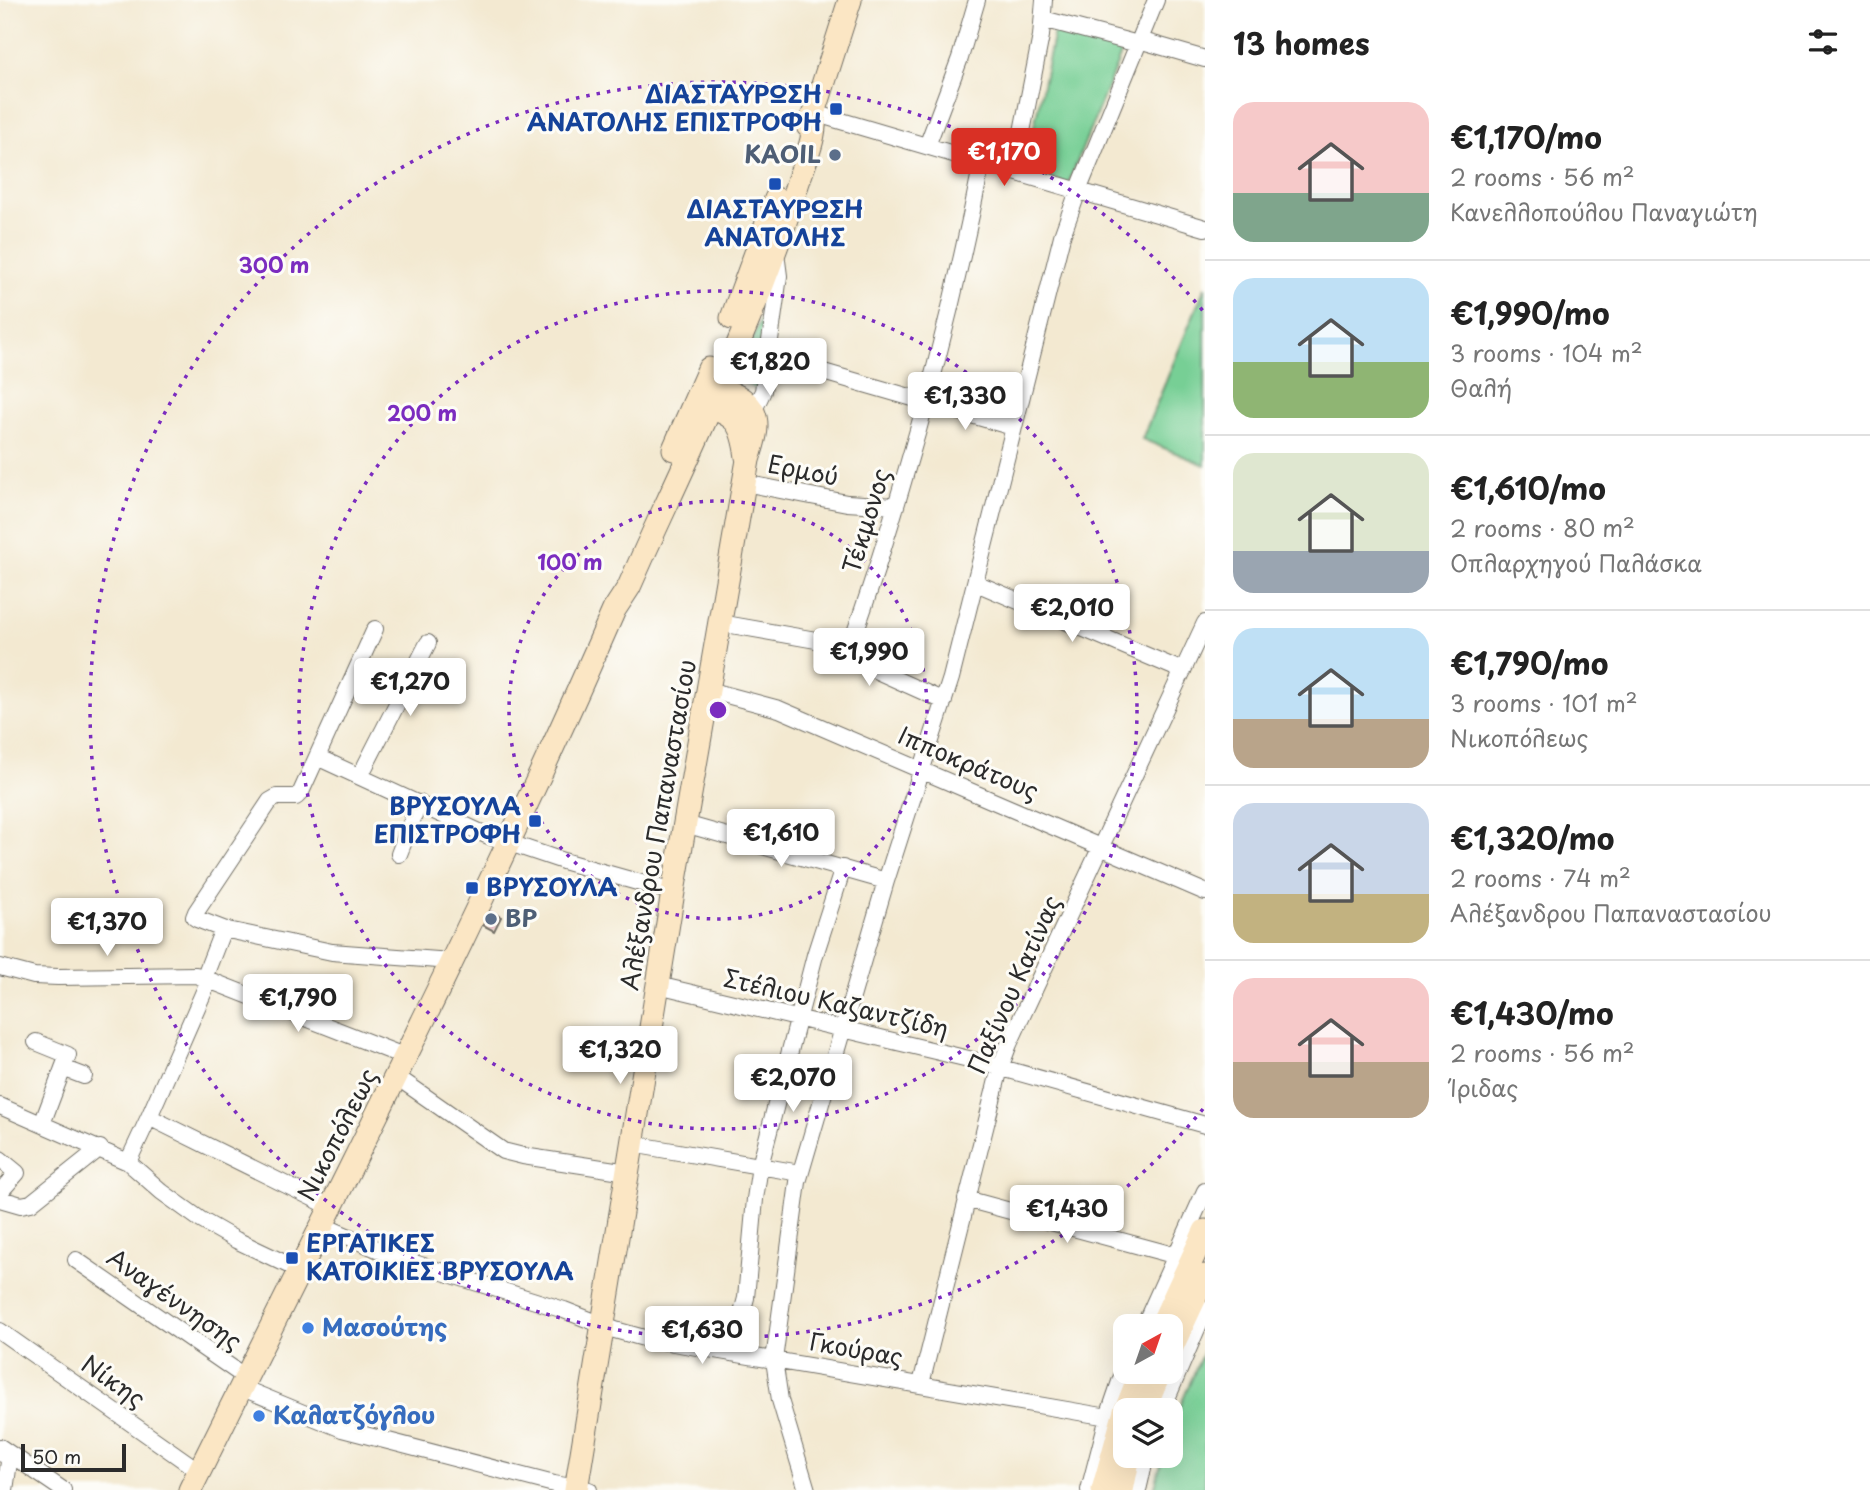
<!DOCTYPE html>
<html lang="en">
<head>
<meta charset="utf-8">
<style>
	:root { --surface:#fff; --page:#f6f6f6; --text:#222; --muted:#767676; --line:#e0e0e0; --accent:#d93025 }
	body { margin:0; font-family:"Playpen Sans",sans-serif; background:var(--page); color:var(--text); height:100vh; display:flex; flex-direction:column; font-size:26px; white-space:nowrap }
	* { box-sizing:border-box; margin:0 }
	p { font-size:23px; color:var(--muted) }
	.icon { flex:none; width:38px; height:38px; fill:none; stroke:currentColor; stroke-width:2; stroke-linecap:round; stroke-linejoin:round }
	.map { position:relative; flex:1; overflow:hidden }
	.sheet { display:flex; flex-direction:column; background:var(--surface); width:665px }
	.sheet>* { flex:none }
	.needle { width:46px; rotate:40deg }
	.buttons { position:absolute; left:1113px; top:1314px; display:grid; gap:14px }
	.buttons a { display:grid; place-items:center; width:70px; height:70px; border-radius:14px; background:var(--surface); box-shadow:0 7px 28px #0002; font-size:35px }
	.scale { position:absolute; left:21px; bottom:18px; width:105px; box-sizing:border-box; padding-left:7px; border:4px solid #2b2b2b; border-top:0; font-size:19px; line-height:24px; white-space:nowrap; color:#2b2b2b; -webkit-text-stroke:5px #fdfcf7; paint-order:stroke }
	.price { position:absolute; translate:-50% -60px; padding:0 16px; border-radius:7px; background:#fff; color:#222; font-size:23px; line-height:46px; filter:drop-shadow(0 2px 4px #0008) }
	.price::after { content:''; position:absolute; left:50%; top:42px; width:21px; height:16px; margin-left:-10px; background:inherit; clip-path:polygon(0 0,100% 0,50% 100%) }
	.price.on { background:var(--accent); color:#fff }
	ul { padding:0; list-style:none }
	li { display:flex; align-items:center; gap:21px; height:175px; padding:0 28px }
	li+li { border-top:2px solid var(--line) }
	li span { display:grid; place-items:center; flex:none; width:196px; height:140px; border-radius:21px; color:#555 }
	li>.icon { margin-inline-start:auto }
	span .icon { width:84px; height:84px; fill:#fffc; stroke-width:1 }
	li b { font-size:30px }
	h2 { display:flex; justify-content:space-between; align-items:center; height:84px; padding:0 28px; font-size:30px }
	main { display:flex; flex:1; min-height:0 }
	.map>svg:first-child { display:block }
	.green { fill:#77cf95; stroke:#517d60; stroke-width:2 }
	.building { fill:#e1a2b8 }
	.lines { fill:none; stroke-linecap:round; stroke-linejoin:round }
	.street-casing { stroke:#716e65; stroke-width:18 }
	.secondary-casing { stroke:#716e65; stroke-width:25 }
	.street { stroke:#fff; stroke-width:16 }
	.secondary { stroke:#fbe6c4; stroke-width:23 }
	.ring { fill:none; stroke:#7b2cbf; stroke-width:3.5; stroke-dasharray:3.5 7 }
	.transit-dot { fill:#1a4fb4; stroke:#fdfcf7; stroke-width:2.5 }
	.service-dot { fill:#5c6f8a; stroke:#fdfcf7; stroke-width:2.5 }
	.shop-dot { fill:#3f7fe0; stroke:#fdfcf7; stroke-width:2.5 }
	.labels { text-anchor:middle; stroke-width:6; stroke-linejoin:round; paint-order:stroke }
	.transit-label { font-size:24px; font-weight:bold; fill:#164399; stroke:#fdfcf7; text-anchor:end }
	.service-label { font-size:24px; font-weight:bold; fill:#4e5e75; stroke:#fdfcf7; text-anchor:end }
	.street-label { font-size:24px; fill:#2b2b2b; stroke:#fdfcf7 }
	.shop-label { font-size:24px; font-weight:bold; fill:#366cbe; stroke:#fdfcf7; text-anchor:start }
	.centre { fill:#7b2cbf; stroke:#fdfcf7; stroke-width:3.5 }
	.ring-label { font-size:21px; text-anchor:middle; font-weight:bold; fill:#7b2cbf; stroke:#fdfcf7; stroke-width:6; stroke-linejoin:round; paint-order:stroke }
</style>
</head>
<body>
<main>
<div class="map">
<svg width="1205" height="1490" viewBox="0 0 1205 1490">
	<rect width="100%" height="100%" fill="#fdfcf7"/>
	<filter id="ink" filterUnits="userSpaceOnUse"><feTurbulence type="fractalNoise" baseFrequency=".0143" numOctaves="2"/><feDisplacementMap in="SourceGraphic" scale="14" xChannelSelector="R" yChannelSelector="G"/><feConvolveMatrix kernelMatrix="1 2 1 2 8 2 1 2 1" color-interpolation-filters="sRGB"/></filter>
	<filter id="wash" filterUnits="userSpaceOnUse"><feTurbulence type="fractalNoise" baseFrequency=".00686" numOctaves="4" result="noise"/><feDisplacementMap in="SourceGraphic" scale="28" xChannelSelector="R" yChannelSelector="G"/><feGaussianBlur stdDeviation="1.57" result="paint"/><feColorMatrix in="noise" values="0 0 0 0 0 0 0 0 0 0 0 0 0 0 0 0 0 1.4 0 .05"/><feComposite in="paint" operator="in"/></filter>
	<g filter="url(#wash)">
		<rect width="100%" height="100%" fill="#f3e9d1"/>
		<path class="green" d="M1054 32 1123 49 1068 184 1025 170Z
			M1205 287V465L1142 439Z
			M773 291 757 389C748 386 739 380 739 370Z
			M1205 1347V1490H1154L1163 1456H1171V1428Z"/>
		<g id="blocks">
			<path class="building" d="M490 912 501 917 494 931 483 925Z"/>
		</g>
	</g>
	<g filter="url(#ink)">
		<use href="#blocks" fill-opacity="0" stroke="#716e65" stroke-width="2"/>
		<g class="lines">
			<g class="street-casing">
				<path id="street" d="M1043 19 1138 44
					M1139 40 1205 59
					M814 113 1205 228
					M927 146 960 58 977 0
					M1014 172 1041 36 1044 0
					M768 356 1013 427
					M753 412 763 391 779 276 776 253
					M744 483 847 503 896 506
					M976 583 1183 671
					M720 623 850 646
					M708 690 779 709 1205 892
					M944 701 846 657C867 602 884 546 901 489 933 382 960 273 982 162
					M317 757 486 835 563 861 673 892
					M360 776 428 643
					M685 824 886 881
					M399 854 419 803
					M223 929 332 952 451 961
					M0 967 34 976 58 977 196 975 406 1057
					M204 978 223 929 197 919 194 917 196 912 270 801 277 797H296L301 792 375 629
					M658 985 977 1061 1205 1125
					M36 1042 68 1055 42 1124
					M63 1068 84 1076
					M397 1077 503 1151 523 1156 628 1172
					M0 1106 128 1162 162 1192 201 1220 236 1240 299 1270
					M149 1117 209 980
					M632 1144 800 1173
					M0 1159 17 1173 0 1192
					M128 1162 149 1117 331 1207
					M0 1199 21 1205 31 1203 100 1148
					M966 1199 1177 1256
					M322 1225 395 1257 564 1310 615 1330 644 1338 1108 1417
					M76 1260 245 1377
					M1144 1326 1205 1191
					M0 1331 199 1471
					M731 1353 746 1298 755 1199 760 1166 815 955 843 868
					M921 1384 1000 1068 1009 1044 1205 623
					M240 1387 342 1429 554 1484 589 1490
					M1162 1410 1205 1310
					M0 1447 63 1490
					M2 1454 10 1455 5 1490
					M807 1490 780 1400 774 1360 798 1182 886 881 951 678 1062 236 1078 191 1156 0
					M1089 1490 1108 1417 1125 1367
					M1138 1490 1146 1456"/>
			</g>
			<g class="secondary-casing">
				<path id="secondary" d="M808 126 814 113 850 0
					M732 318 776 199
					M697 402C734 416 741 416 747 457
					M674 449 709 369
					M1161 1326 1205 1231
					M1171 1349 1205 1276
					M1126 1410 1141 1372
					M1144 1410 1160 1372
					M190 1490C335 1198 484 908 614 610L629 587 645 551C700 431 758 311 797 185 804 163 817 136 814 113
					M576 1490 673 892 748 460C751 450 756 437 756 427 757 398 726 391 705 383
					M1103 1490 1125 1411
					M1122 1490 1129 1456"/>
			</g>
			<use href="#street" class="street"/>
			<use href="#secondary" class="secondary"/>
		</g>
	</g>
	<g class="ring">
		<circle cx="718" cy="710" r="209"/>
		<circle cx="718" cy="710" r="419"/>
		<path d="M1203 1109A628 628 0 1 1 1203 311"/>
	</g>
	<g class="transit-dot">
		<rect x="829" y="102" width="14" height="14" rx="3.5"/>
		<rect x="768" y="177" width="14" height="14" rx="3.5"/>
		<rect x="528" y="814" width="14" height="14" rx="3.5"/>
		<rect x="465" y="881" width="14" height="14" rx="3.5"/>
		<rect x="285" y="1251" width="14" height="14" rx="3.5"/>
	</g>
	<g class="service-dot">
		<circle cx="835" cy="155" r="7"/>
		<circle cx="491" cy="919" r="7"/>
	</g>
	<g class="shop-dot">
		<circle cx="308" cy="1328" r="7"/>
		<circle cx="259" cy="1416" r="7"/>
	</g>
	<g class="labels">
		<g class="transit-label">
			<text x="822" y="103">ΔΙΑΣΤΑΥΡΩΣΗ<tspan x="822" dy="28">ΑΝΑΤΟΛΗΣ ΕΠΙΣΤΡΟΦΗ</tspan></text>
			<text x="775" y="218" text-anchor="middle">ΔΙΑΣΤΑΥΡΩΣΗ<tspan x="775" dy="28">ΑΝΑΤΟΛΗΣ</tspan></text>
			<text x="521" y="815">ΒΡΥΣΟΥΛΑ<tspan x="521" dy="28">ΕΠΙΣΤΡΟΦΗ</tspan></text>
			<text x="486" y="896" text-anchor="start">ΒΡΥΣΟΥΛΑ</text>
			<text x="306" y="1252" text-anchor="start">ΕΡΓΑΤΙΚΕΣ<tspan x="306" dy="28">ΚΑΤΟΙΚΙΕΣ ΒΡΥΣΟΥΛΑ</tspan></text>
		</g>
		<g class="service-label">
			<text x="821" y="163">KAOIL</text>
			<text x="505" y="927" text-anchor="start">BP</text>
		</g>
		<g class="street-label">
			<text transform="translate(803 471) rotate(11)" y="8">Ερμού</text>
			<text transform="translate(867 521) rotate(-73)" y="8">Τέκμονος</text>
			<text transform="translate(968 764) rotate(23)" y="8">Ιπποκράτους</text>
			<text transform="translate(659 825) rotate(-80)" y="8">Αλέξανδρου Παπαναστασίου</text>
			<text transform="translate(1015 985) rotate(-66)" y="8">Παξίνου Κατίνας</text>
			<text transform="translate(836 1004) rotate(13)" y="8">Στέλιου Καζαντζίδη</text>
			<text transform="translate(338 1135) rotate(-63)" y="8">Νικοπόλεως</text>
			<text transform="translate(174 1300) rotate(35)" y="8">Αναγέννησης</text>
			<text transform="translate(856 1350) rotate(10)" y="8">Γκούρας</text>
			<text transform="translate(113 1382) rotate(35)" y="8">Νίκης</text>
		</g>
		<g class="shop-label">
			<text x="322" y="1336">Μασούτης</text>
			<text x="273" y="1424">Καλατζόγλου</text>
		</g>
	</g>
	<circle cx="718" cy="710" r="10" class="centre"/>
	<g class="ring-label">
		<text x="274" y="273">300 m</text>
		<text x="422" y="421">200 m</text>
		<text x="570" y="570">100 m</text>
	</g>
</svg>
<div class="buttons">
<a><svg class="needle" viewBox="-14 -14 28 28"><path d="M0-13l5 13h-10z" fill="#e53935"/><path d="M0 13l5-13h-10z" fill="#767676"/></svg></a>
<a><svg class="icon" aria-label="layers" viewBox="0 0 24 24"><path d="M12 4l9 5-9 5-9-5zM3 14l9 5 9-5"/></svg></a>
</div>
<div class="scale">50 m</div>
<b class="price on" style="left:1004px;top:188px">€1,170</b>
<b class="price" style="left:770px;top:398px">€1,820</b>
<b class="price" style="left:965px;top:432px">€1,330</b>
<b class="price" style="left:1072px;top:644px">€2,010</b>
<b class="price" style="left:869px;top:688px">€1,990</b>
<b class="price" style="left:410px;top:718px">€1,270</b>
<b class="price" style="left:781px;top:869px">€1,610</b>
<b class="price" style="left:107px;top:958px">€1,370</b>
<b class="price" style="left:298px;top:1034px">€1,790</b>
<b class="price" style="left:620px;top:1086px">€1,320</b>
<b class="price" style="left:793px;top:1114px">€2,070</b>
<b class="price" style="left:1067px;top:1245px">€1,430</b>
<b class="price" style="left:702px;top:1366px">€1,630</b>
</div>
<section class="sheet">
<h2>13 homes<svg class="icon" aria-label="filters" viewBox="0 0 24 24"><path d="M4 7h16M4 17h16"/><circle cx="9" cy="7" r="2"/><circle cx="15" cy="17" r="2"/></svg></h2>
<ul>
<li><span style="background:linear-gradient(#f6c9c9 65%,#7fa58c 0)"><svg class="icon" aria-label="home" viewBox="0 0 24 24"><path d="M3 11l9-7 9 7M6 9v11h12V9"/></svg></span><div><b>€1,170/mo</b><p>2 rooms · 56 m²</p><p>Κανελλοπούλου Παναγιώτη</p></div></li>
<li><span style="background:linear-gradient(#bfe0f5 60%,#8fb573 0)"><svg class="icon" aria-label="home" viewBox="0 0 24 24"><path d="M3 11l9-7 9 7M6 9v11h12V9"/></svg></span><div><b>€1,990/mo</b><p>3 rooms · 104 m²</p><p>Θαλή</p></div></li>
<li><span style="background:linear-gradient(#dfe7d0 70%,#9aa5b1 0)"><svg class="icon" aria-label="home" viewBox="0 0 24 24"><path d="M3 11l9-7 9 7M6 9v11h12V9"/></svg></span><div><b>€1,610/mo</b><p>2 rooms · 80 m²</p><p>Οπλαρχηγού Παλάσκα</p></div></li>
<li><span style="background:linear-gradient(#bfe0f5 65%,#b9a48a 0)"><svg class="icon" aria-label="home" viewBox="0 0 24 24"><path d="M3 11l9-7 9 7M6 9v11h12V9"/></svg></span><div><b>€1,790/mo</b><p>3 rooms · 101 m²</p><p>Νικοπόλεως</p></div></li>
<li><span style="background:linear-gradient(#c9d6e8 65%,#c2b280 0)"><svg class="icon" aria-label="home" viewBox="0 0 24 24"><path d="M3 11l9-7 9 7M6 9v11h12V9"/></svg></span><div><b>€1,320/mo</b><p>2 rooms · 74 m²</p><p>Αλέξανδρου Παπαναστασίου</p></div></li>
<li><span style="background:linear-gradient(#f6c9c9 60%,#b9a48a 0)"><svg class="icon" aria-label="home" viewBox="0 0 24 24"><path d="M3 11l9-7 9 7M6 9v11h12V9"/></svg></span><div><b>€1,430/mo</b><p>2 rooms · 56 m²</p><p>Ίριδας</p></div></li>
</ul>
</section>
</main>
</body>
</html>
